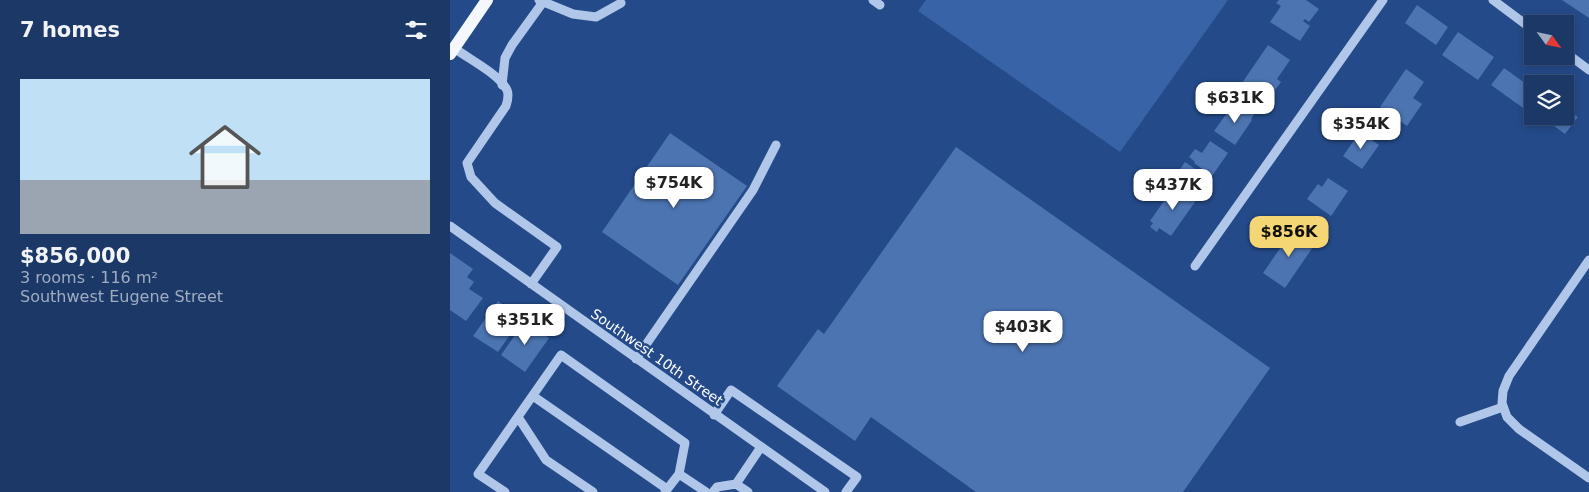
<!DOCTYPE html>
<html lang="en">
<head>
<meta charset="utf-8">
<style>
	:root { --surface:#1b3867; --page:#284370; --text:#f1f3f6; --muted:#a0acc0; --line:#39527b; --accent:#f4d674 }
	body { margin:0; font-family:"DejaVu Sans",sans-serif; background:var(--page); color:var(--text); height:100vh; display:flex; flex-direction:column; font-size:19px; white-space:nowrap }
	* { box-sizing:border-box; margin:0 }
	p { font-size:16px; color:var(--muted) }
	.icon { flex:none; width:28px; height:28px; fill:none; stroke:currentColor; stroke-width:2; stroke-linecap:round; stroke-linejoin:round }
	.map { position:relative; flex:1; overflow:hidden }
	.side { display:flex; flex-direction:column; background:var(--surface); width:450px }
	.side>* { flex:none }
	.needle { width:32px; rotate:123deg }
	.buttons { position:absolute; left:1074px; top:15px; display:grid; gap:10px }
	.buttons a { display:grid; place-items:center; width:50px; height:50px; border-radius:0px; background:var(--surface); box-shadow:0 2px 8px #0003,0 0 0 1px var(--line); font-size:25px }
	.price { position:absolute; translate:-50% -42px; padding:0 11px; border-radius:10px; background:#fff; color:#222; font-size:16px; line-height:32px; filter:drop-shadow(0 1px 2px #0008) }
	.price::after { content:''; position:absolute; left:50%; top:30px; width:15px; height:11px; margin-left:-8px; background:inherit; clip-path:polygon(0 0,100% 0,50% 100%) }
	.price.on { background:var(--accent); color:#111 }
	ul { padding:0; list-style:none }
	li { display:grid; align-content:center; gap:10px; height:265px; padding:0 20px }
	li+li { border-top:1px solid var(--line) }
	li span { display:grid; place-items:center; height:155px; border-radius:0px; color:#555 }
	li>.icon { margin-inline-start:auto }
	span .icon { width:90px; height:90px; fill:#fffc; stroke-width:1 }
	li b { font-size:21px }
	h2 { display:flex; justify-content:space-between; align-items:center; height:60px; padding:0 20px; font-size:21px }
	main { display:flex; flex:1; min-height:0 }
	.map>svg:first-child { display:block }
	.green { fill:#3863a6 }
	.building { fill:#4c74b1 }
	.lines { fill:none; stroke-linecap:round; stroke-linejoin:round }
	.minor { stroke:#b0c7ea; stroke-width:9 }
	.major { stroke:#f4f7fe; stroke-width:12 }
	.labels { text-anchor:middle; stroke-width:5; stroke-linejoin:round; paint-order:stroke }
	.street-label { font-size:14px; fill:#fff; stroke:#244a89 }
</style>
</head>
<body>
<main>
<section class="side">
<h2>7 homes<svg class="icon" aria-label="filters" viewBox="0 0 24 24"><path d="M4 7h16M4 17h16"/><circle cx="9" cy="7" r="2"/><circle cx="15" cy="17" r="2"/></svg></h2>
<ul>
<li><span style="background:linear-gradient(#bfe0f5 65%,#9aa5b1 0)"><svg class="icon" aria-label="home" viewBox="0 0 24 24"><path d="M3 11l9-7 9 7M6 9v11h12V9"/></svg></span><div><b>$856,000</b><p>3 rooms · 116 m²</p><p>Southwest Eugene Street</p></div></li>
</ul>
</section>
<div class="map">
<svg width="1139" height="492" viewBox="0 0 1139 492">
	<rect width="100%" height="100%" fill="#244a89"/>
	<path class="green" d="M476 0H778L670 152 468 11Z"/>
	<path class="building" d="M829 0H856L869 9 859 22 855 19 853 21 860 26 850 41 820 22 831 6 826 3Z
		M1112 0H1139V18Z
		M967 5 998 27 986 45 955 23Z
		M1008 32 1044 57 1028 80 992 55Z
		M818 45 840 60 827 79 831 82 822 94 819 92 814 98 792 83Z
		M1054 68 1082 88V100L1076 110 1041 85Z
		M956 69 974 82 963 98 972 104 957 126 930 107Z
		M792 104 805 113 801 119 802 120 785 145 764 131 782 106 788 110Z
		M1115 108 1128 117 1115 134 1090 116H1115Z
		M910 132 929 145 912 169 893 156Z
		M220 133 297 186 228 285 152 232Z
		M760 141 778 153 762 176 744 163 745 162 739 157 745 149 752 153Z
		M506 147 820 368 733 492H526L421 417 405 441 327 386 368 329 374 334Z
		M735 162 751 173 743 183 728 172Z
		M878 178 898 191 881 216 857 199 868 184 872 187Z
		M726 184 747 199 721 236 709 228 707 232 700 227 703 223 700 221Z
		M844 228 865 244 835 288 813 273Z
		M0 253 23 269 17 277 24 282 19 289 33 298 16 321 0 310Z
		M48 301 72 318 48 352 23 336Z
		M75 321 99 338 75 372 51 355Z"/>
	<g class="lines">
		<path class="minor" d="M89 0 123 14 146 17 171 3
			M423 0 430 5
			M1043 0 1082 29
			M4 48C19 59 49 74 57 90 59 95 58 100 56 106L17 163 21 177 45 203 107 247 81 284
			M1115 52 1139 70
			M52 85 55 58 62 45 93 2
			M0 226 375 492
			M1139 260 1059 376 1053 391 1052 403 1057 417 1069 429 1139 478
			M745 266 933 0
			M186 359 303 190 326 145
			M83 396 217 489
			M264 415 281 390 407 477 396 492
			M68 417 96 460 143 492
			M1010 422 1053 407
			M229 474 256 492
			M286 484 298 492
			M55 492 28 474 111 355 235 443 229 474 215 492
			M263 492 267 487 286 484 311 447"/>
		<path class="major" d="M0 54 37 0"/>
	</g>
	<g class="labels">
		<g class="street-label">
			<text transform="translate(207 357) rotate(35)" y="5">Southwest 10th Street</text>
		</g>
	</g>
</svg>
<div class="buttons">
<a><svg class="needle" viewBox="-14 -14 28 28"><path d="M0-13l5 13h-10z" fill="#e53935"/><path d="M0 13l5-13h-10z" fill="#a0acc0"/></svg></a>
<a><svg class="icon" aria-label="layers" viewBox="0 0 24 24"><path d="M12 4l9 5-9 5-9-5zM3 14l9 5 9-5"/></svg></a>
</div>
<b class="price" style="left:785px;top:124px">$631K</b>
<b class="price" style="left:911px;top:150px">$354K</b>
<b class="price" style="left:224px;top:209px">$754K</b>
<b class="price" style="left:723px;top:211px">$437K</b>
<b class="price on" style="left:839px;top:258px">$856K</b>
<b class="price" style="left:75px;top:346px">$351K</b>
<b class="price" style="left:573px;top:353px">$403K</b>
</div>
</main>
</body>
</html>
